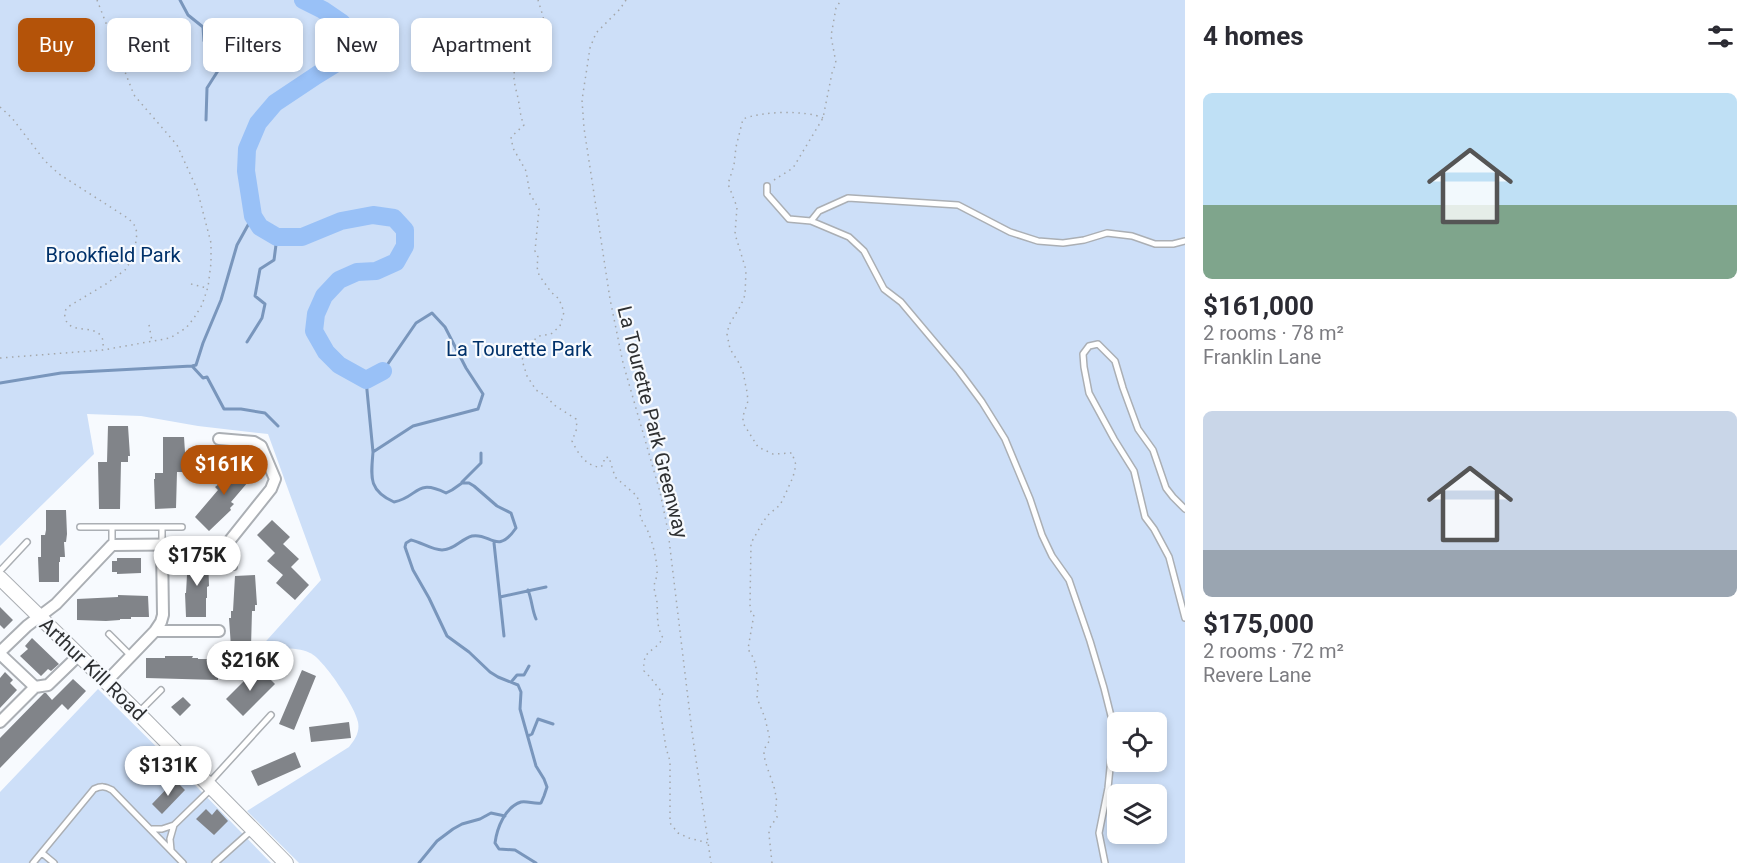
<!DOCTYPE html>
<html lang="en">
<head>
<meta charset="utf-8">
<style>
	:root { --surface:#fff; --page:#f2f2f3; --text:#2b2b33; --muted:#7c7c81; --accent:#b45309 }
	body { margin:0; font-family:Roboto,sans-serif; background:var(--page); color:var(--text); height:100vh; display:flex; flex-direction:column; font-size:22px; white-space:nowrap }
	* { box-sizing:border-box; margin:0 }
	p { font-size:20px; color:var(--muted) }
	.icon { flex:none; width:33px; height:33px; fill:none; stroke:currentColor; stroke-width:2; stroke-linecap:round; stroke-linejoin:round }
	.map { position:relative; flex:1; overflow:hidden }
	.details { display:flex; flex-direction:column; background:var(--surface); width:570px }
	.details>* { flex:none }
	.banner { position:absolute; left:18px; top:18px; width:570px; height:54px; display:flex; gap:12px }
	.buttons { position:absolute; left:1107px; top:712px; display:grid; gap:12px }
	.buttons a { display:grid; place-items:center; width:60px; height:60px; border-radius:9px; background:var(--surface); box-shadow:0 3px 9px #0003; font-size:30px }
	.price { position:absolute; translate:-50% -51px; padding:0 14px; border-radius:21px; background:#fff; color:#222; font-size:20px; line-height:39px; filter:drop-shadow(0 2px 3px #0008) }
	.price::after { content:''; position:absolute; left:50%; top:36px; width:18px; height:14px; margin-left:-9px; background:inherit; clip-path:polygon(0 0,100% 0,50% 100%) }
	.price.selected { background:var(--accent); color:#fff }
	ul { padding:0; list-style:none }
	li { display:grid; align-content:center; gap:12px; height:318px; padding:0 18px }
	li span { display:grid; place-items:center; height:186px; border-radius:9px; color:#555 }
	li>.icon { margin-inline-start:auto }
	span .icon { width:108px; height:108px; fill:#fffc; stroke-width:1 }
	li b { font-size:26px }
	h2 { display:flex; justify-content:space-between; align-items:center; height:72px; padding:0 18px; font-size:26px }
	.tag { padding:0 21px; border-radius:9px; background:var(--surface); box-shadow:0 3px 9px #0003; font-size:21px; line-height:54px }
	.tag.selected { background:var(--accent); color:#fff }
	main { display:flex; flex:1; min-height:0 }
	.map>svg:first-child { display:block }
	.green { fill:#cddff8; fill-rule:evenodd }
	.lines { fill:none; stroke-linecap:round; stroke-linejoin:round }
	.stream { stroke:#7996bc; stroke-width:3 }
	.river { stroke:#99c1f7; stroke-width:18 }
	.building { fill:#818489 }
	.lane-casing { stroke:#abafb4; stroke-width:8 }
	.street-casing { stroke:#abafb4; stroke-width:14 }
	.secondary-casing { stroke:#abafb4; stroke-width:16 }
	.path { stroke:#a4a7aa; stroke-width:1.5; stroke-dasharray:1.5 4.5; stroke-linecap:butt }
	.lane { stroke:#fff; stroke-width:5 }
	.street { stroke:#fff; stroke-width:10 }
	.secondary { stroke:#fff; stroke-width:14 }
	.labels { text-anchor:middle; stroke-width:4.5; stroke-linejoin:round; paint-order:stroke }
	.park-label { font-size:20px; fill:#00316a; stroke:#f7fafe }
	.street-label { font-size:20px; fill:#2e3032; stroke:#f7fafe }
</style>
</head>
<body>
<main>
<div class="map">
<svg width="1185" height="863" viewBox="0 0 1185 863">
	<rect width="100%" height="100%" fill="#f7fafe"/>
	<path class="green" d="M0 0H1185V863H299L247 811 349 747C355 739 360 732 358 722 356 708 323 658 310 653 295 646 275 649 259 649L321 580 268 434 198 426 141 416 87 414 94 454 0 546ZM1118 723H1156V762H1118ZM1118 795H1156V834H1118Z
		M98 689 198 788 271 863H0V792Z"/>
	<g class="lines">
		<path class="stream" d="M180 0 188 15 203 27 204 41 222 50 221 66 207 88 206 120
			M247 342 262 318 265 304 255 296 260 269 274 260 277 237
			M192 366 203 378 207 377 224 409H241L265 413 278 426
			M383 371 416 323 432 313 445 327 466 368 483 394 478 409 413 426 373 452C371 477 368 490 394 502 419 497 415 478 446 493L452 490 462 483H469L474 486 497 506 511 513 516 528C497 556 490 532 472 536 461 539 454 550 442 550 432 550 421 542 411 540L406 543 405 547 413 570 429 598 447 636 469 652 490 672 498 677 518 685 521 692 520 709 536 766 544 779 547 787 544 796 541 803C534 804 528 801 521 802 505 807 497 828 495 843L499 849 515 850 536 863
			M366 380 373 452
			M0 383 61 373 192 366 196 365 203 343 221 300 237 245 253 216
			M462 482 481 463V453
			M494 543 504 636
			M528 590C532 600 532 610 536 619
			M500 597 546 587
			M512 681 517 675H524L529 666
			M528 736 532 734 538 719 553 724
			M419 863 437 841 453 829 462 824 480 819 491 813 505 816"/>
		<path class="river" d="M303 0 323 10 342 23 350 41 343 59 317 75 275 103 258 123 247 149 246 171 253 216 260 227 277 237H302L341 221 373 215 394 218 405 230V246L396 262 376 271 357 272 339 280 324 296 316 314 314 331 326 352 339 365 366 380 383 371"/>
	</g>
	<path class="building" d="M108 426H128L130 456H128V462H121L120 509H99L98 462H107Z
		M163 437H184L186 467H184V472H177L176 508 155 509 154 479H155V473H163Z
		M239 461 254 475 231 502 234 504 230 508 231 510 209 531 195 517 218 490 215 487 219 484 218 482Z
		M46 510H66L67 534 66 542H64L65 557H60V562H59V582H39L38 557H41V535H45L46 530Z
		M272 520 290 537 283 544 299 559 291 567 309 585 295 600 276 583 283 575 267 561 275 553 257 535Z
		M208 556 209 586 207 587V598H206V617H186L185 593H186L188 557Z
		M117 558H141V573L117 574V572H112V561H117Z
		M255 575 257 605H255V611H252L251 647H231L229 618H231V611H233L235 576Z
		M118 595 148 596 149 617H131V619H120V620L106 621 77 620V599L118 597Z
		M0 607 13 620 4 629 0 625Z
		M32 638 59 664 51 671 48 669 41 676 20 656 28 649 25 646Z
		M165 656H193L192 658H198V659H218V680L146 678V658H165Z
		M258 667 275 684 243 716 226 699Z
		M302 670 316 676 294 730 279 724Z
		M5 672 13 680 10 683 17 690 0 708V678Z
		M73 679 86 691 68 710 62 704 0 768V738L44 693H46L52 700Z
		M183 697 191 705 180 716 171 707Z
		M349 722 351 738 311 742 309 727Z
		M295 752 301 767 258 786 251 771Z
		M175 780 185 790 162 814 152 804Z
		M206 809 212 815 217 809 228 821 214 835 196 819Z"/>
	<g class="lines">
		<g class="lane-casing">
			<path id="lane" d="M767 186V194L789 219 811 221
				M1185 509 1173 497 1166 488 1153 450 1138 429 1123 388 1115 361 1098 344 1089 346 1083 354 1084 367 1089 393 1114 439 1134 471 1145 517 1154 529 1169 557 1185 618
				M80 527H182
				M112 527V545
				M162 527V545
				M227 544 234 551V567
				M0 571 27 542
				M109 634 131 656
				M139 712 161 690
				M209 783 271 715
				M152 829H162L174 825 211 789
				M171 850 170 839 174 825
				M42 853 54 863
				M33 863 94 789C101 786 105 786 112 790L183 863
				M215 863 252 830
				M1105 863 1099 833 1108 788 1114 728 1104 688 1090 641 1069 580 1052 556 1042 535 1030 499 1005 439 982 402 959 371 901 302 884 289 864 251 849 237 811 221 819 211 848 198 958 205 1010 232 1038 241 1063 243 1084 240 1107 233 1132 236 1155 244H1173L1185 241"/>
		</g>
		<g class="street-casing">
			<path id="street" d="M155 631H219
				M0 652 27 626 56 604 112 545 227 544 271 489 275 479 261 446 254 442 219 439
				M0 654 35 687 0 722
				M106 682 155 631 161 622 163 615 162 545
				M35 687 48 685 79 655"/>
		</g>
		<g class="secondary-casing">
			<path id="secondary" d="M0 578 138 713 286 863"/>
		</g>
		<path class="path" d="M538 0C541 10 550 36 546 45 542 54 530 54 522 59 509 69 515 85 518 98 520 108 520 116 524 125L511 137 513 148 526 171 530 194 539 209 535 251 538 257 537 267 539 275 551 292 559 299 564 312 560 326 551 334 539 336 528 345 522 360 527 376 536 390 546 396 554 405 576 419 577 428 572 441C578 453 586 467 601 467L604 463V458L609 457 615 477 637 496 641 509 640 518C650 529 658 560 657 575 656 580 654 583 654 588 655 593 656 598 657 602 658 616 656 626 663 638 654 654 642 648 644 671 652 678 656 686 663 693L659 702 666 748 670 761V823L678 833 689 838 708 843
			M626 0 620 9 596 33 590 48 582 100 584 128 610 299 623 363 660 492 668 531 692 732 711 863
			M0 107 12 118 45 161 59 174 129 219 135 226 137 233 134 256 125 270 106 284 71 305C66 308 64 311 65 317 68 335 93 324 101 336 104 340 103 345 103 350
			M774 180 793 168 823 118 832 73 836 63 831 36 836 8 841 0
			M191 284 207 288
			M149 325 152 341
			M0 358 103 350 170 338 186 328 194 318 202 305 208 287 211 263V243L197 189 177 145 134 95 97 0
			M772 863 769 834V829L777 817 775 810 777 801C775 796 776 792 774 787 771 777 765 764 764 754 764 748 767 744 770 740L765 718 757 698 758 685 756 678 757 672 754 659 748 649 754 614 751 612 750 605 751 543 763 522 768 515 780 505 785 495 793 477 796 465 792 453 773 454 758 447 743 423V416L748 401 747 392 743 372 739 363 730 349 727 334 729 325 741 305 745 295 746 270 735 234 737 207 728 184 734 165 736 147 743 119C762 111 806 110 823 118"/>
		<use href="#lane" class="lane"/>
		<use href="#street" class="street"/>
		<use href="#secondary" class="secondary"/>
	</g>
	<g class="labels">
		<g class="park-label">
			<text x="113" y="262">Brookfield Park</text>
			<text x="519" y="356">La Tourette Park</text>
		</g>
		<g class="street-label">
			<text transform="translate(653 422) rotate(76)" y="7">La Tourette Park Greenway</text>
			<text transform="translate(93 669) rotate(44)" y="7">Arthur Kill Road</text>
		</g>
	</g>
</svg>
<div class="buttons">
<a><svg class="icon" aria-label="locate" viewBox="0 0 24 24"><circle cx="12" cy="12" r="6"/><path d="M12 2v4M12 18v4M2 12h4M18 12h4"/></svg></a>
<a><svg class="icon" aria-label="layers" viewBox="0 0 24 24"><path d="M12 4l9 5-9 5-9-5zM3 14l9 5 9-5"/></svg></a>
</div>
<b class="price selected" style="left:224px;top:496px">$161K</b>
<b class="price" style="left:197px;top:587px">$175K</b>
<b class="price" style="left:250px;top:692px">$216K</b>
<b class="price" style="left:168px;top:797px">$131K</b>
<div class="banner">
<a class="tag selected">Buy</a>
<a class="tag">Rent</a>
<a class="tag">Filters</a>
<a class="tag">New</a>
<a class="tag">Apartment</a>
</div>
</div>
<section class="details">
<h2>4 homes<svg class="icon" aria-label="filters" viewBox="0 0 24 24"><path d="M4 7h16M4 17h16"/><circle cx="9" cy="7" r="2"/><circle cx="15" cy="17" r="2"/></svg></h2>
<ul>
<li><span style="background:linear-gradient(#bfe0f5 60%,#7fa58c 0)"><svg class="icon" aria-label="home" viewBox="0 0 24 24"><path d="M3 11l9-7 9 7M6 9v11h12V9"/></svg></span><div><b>$161,000</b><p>2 rooms · 78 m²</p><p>Franklin Lane</p></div></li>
<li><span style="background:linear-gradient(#c9d6e8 75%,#9aa5b1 0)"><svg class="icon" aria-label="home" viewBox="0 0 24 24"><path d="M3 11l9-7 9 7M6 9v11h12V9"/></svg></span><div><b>$175,000</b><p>2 rooms · 72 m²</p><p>Revere Lane</p></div></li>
</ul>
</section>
</main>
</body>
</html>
